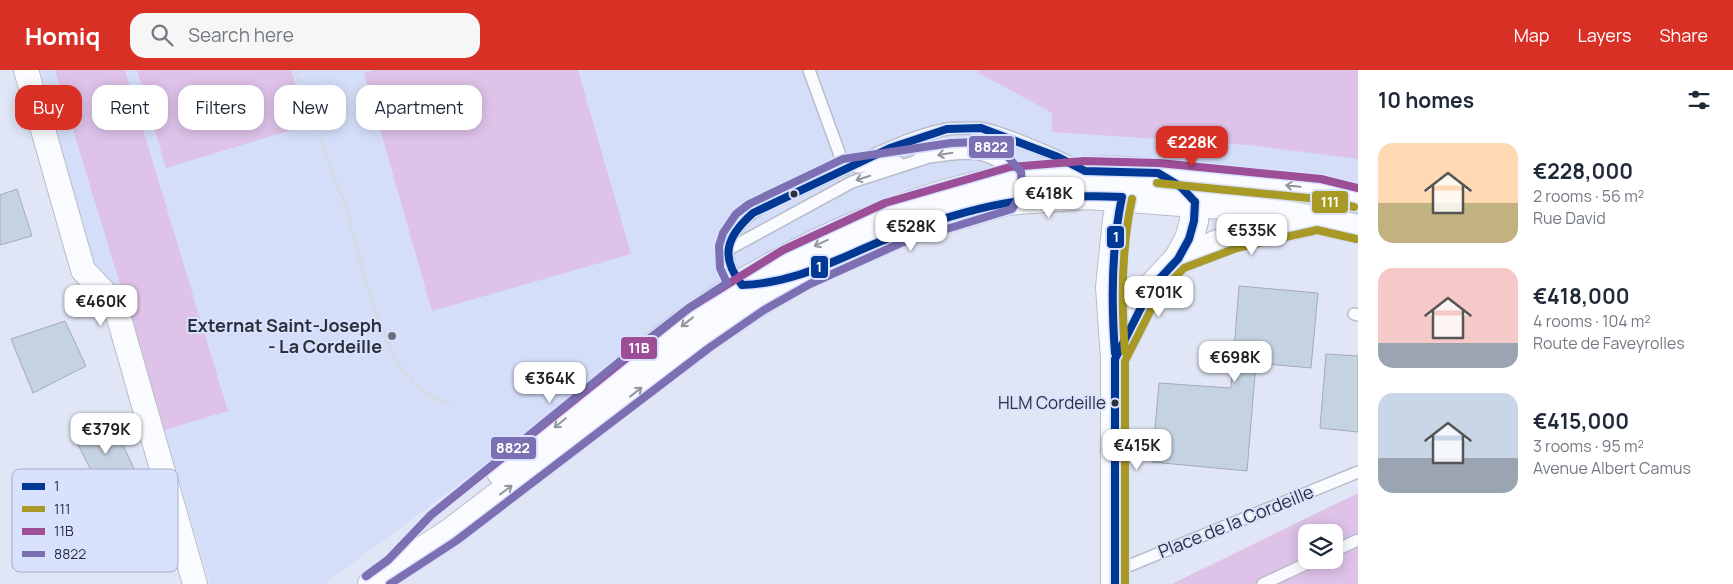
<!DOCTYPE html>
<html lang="en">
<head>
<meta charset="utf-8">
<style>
	:root { --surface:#fff; --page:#f6f6f7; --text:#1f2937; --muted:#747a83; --accent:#d93025 }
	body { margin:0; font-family:Manrope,sans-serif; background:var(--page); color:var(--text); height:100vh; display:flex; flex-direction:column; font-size:19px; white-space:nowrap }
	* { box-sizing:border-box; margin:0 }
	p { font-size:16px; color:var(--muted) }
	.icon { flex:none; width:28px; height:28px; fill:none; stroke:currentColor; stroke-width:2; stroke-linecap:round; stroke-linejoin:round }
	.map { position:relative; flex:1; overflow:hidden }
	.panel { display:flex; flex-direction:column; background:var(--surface); width:375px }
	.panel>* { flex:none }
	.top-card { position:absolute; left:15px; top:15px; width:475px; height:45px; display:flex; gap:10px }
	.fabs { position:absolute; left:1298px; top:454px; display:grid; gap:10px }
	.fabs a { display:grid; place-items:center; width:45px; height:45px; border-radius:10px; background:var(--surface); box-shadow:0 2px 12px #0003; font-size:25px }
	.price { position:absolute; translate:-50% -42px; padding:0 11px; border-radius:10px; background:#fff; color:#222; font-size:16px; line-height:32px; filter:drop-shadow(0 1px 2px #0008) }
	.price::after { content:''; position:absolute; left:50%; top:30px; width:15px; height:11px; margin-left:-8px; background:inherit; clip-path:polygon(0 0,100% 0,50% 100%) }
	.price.on { background:var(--accent); color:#fff }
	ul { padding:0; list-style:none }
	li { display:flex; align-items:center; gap:15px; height:125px; padding:0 20px }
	li span { display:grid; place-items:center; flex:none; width:140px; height:100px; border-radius:15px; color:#555 }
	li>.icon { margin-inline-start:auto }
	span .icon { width:60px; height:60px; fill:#fffc; stroke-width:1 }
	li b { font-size:21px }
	h2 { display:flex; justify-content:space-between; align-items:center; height:60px; padding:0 20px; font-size:21px }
	.chip { padding:0 18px; border-radius:15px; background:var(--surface); box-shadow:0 2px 12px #0003; font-size:18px; line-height:45px }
	.chip.on { background:var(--accent); color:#fff }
	header { display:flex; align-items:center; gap:30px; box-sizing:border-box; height:70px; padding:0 25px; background:var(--accent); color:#fff }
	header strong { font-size:24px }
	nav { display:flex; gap:28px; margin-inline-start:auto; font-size:18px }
	.search { width:350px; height:45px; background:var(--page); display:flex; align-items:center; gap:12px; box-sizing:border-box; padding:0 18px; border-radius:15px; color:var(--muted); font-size:19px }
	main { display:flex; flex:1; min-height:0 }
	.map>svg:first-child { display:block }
	.built { fill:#d5def9 }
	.green { fill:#dec2e8; fill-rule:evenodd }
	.building { fill:#c4d2e1; stroke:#a4abb6 }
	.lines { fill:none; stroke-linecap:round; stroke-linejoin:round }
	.service-casing { stroke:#b9bdc9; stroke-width:14 }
	.minor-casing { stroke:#b9bdc9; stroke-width:26 }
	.tertiary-casing { stroke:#b9bdc9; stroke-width:30 }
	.secondary-casing { stroke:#b9bdc9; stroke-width:30 }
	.path { stroke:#d8d9de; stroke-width:3; stroke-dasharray:5 2.5; stroke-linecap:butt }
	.service { stroke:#fafbfe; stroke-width:11 }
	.minor { stroke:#fafbfe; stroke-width:24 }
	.tertiary { stroke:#fafbfe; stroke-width:28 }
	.secondary { stroke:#fafbfe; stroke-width:28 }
	.bus-1-casing { stroke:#d8e2ff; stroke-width:11 }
	.bus-2-casing { stroke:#d8e2ff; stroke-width:11 }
	.bus-3-casing { stroke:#d8e2ff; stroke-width:11 }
	.bus-4-casing { stroke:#d8e2ff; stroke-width:11 }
	.bus-1 { stroke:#003893; stroke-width:8 }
	.bus-2 { stroke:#a99a25; stroke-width:8 }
	.bus-3 { stroke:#9c4e96; stroke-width:8 }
	.bus-4 { stroke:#7c6fb2; stroke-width:8 }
	.oneway { stroke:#93969c }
	.bus-dot { fill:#2c303b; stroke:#d8e2ff; stroke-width:2 }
	.poi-dot { fill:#6b707c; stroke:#d8e2ff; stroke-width:2 }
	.labels { text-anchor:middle; stroke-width:4; stroke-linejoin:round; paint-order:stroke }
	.bus-label { font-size:17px; fill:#2c303b; stroke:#d8e2ff; text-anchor:end }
	.poi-label { font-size:18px; font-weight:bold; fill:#2c303b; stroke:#d8e2ff; text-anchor:end }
	.street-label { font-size:18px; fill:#2c303b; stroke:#d8e2ff }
	.key { fill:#d8e2ff; stroke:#a4adc4; stroke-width:1 }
	.key-label { font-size:14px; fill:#2c303b }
	.line-badge { stroke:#d8e2ff; stroke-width:2 }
	.badge-label { font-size:14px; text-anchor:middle; font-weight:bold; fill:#fff }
</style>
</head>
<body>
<header>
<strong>Homiq</strong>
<div class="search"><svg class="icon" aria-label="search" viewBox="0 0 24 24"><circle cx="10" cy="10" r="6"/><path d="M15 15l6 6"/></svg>Search here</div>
<nav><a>Map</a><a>Layers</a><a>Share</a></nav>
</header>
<main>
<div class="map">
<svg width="1358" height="514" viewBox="0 0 1358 514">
	<rect width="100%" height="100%" fill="#e1e6f6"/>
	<path class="built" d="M41 0H1358V114L1263 99 1091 86 1020 93 963 104 913 117 861 136 810 164 626 281 486 394 325 514H210L124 226 94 193 58 74Z"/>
	<path class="green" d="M55 0H125L228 341 164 360Z
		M137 0H291L308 55 166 98Z
		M376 0H578L631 184 432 241 364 3Z
		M979 0H1358V89L1249 75 1052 62V43L979 3Z
		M1358 423V514H1172ZM1306 462H1334V490H1306Z"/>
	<path class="building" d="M17 119 32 166 0 175V125Z
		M1239 216 1318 223 1311 298 1256 293 1247 401 1152 392 1159 313 1231 318Z
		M65 251 86 296 33 323 11 269Z
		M1326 284 1358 286V362L1320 358Z
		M112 351 136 403 101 420 74 367Z"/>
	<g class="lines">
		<g class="service-casing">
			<path id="service" d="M809 0 845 99
				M918 89C951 84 993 72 1012 108
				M857 97 898 92
				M729 179 852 112 926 88
				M742 215C723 195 723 172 743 151 760 134 798 120 820 110 859 92 905 67 947 59 957 58 968 58 978 58 994 58 1060 87 1077 96
				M1354 244 1358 245
				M1334 481 1358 470
				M1116 501 1358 402
				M1263 514 1314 490"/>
		</g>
		<g class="minor-casing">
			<path id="minor" d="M26 0 83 200 115 234 195 514"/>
		</g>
		<g class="tertiary-casing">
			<path id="tertiary" d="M1178 189 1234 168 1314 151
				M1115 289 1151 218 1178 189 1189 169 1194 151 1195 132 1180 116
				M1115 514V289L1110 217 1117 149 1122 127 1140 112"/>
		</g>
		<g class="secondary-casing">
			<path id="secondary" d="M501 402C565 350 627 295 693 247 800 169 952 105 1084 101 1130 99 1176 105 1222 109 1268 114 1313 118 1358 128
				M372 514 450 463 703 270 759 232 805 205 898 164 1007 131 1088 125 1222 135 1317 150 1358 159"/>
		</g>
		<path class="path" d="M296 0C309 48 330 90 345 136 361 187 373 257 403 300 415 318 432 328 451 335"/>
		<use href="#service" class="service"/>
		<use href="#minor" class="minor"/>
		<use href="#tertiary" class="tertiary"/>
		<use href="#secondary" class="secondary"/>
		<g class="bus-1-casing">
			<path id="bus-1" d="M1122 127C1031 123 974 135 889 168 838 188 798 213 742 215 719 186 727 166 753 143L890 78 947 59 981 58 1058 87 1085 101 1158 103 1181 117 1195 132
				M1115 283C1111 230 1111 179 1122 127
				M1115 514V289L1151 218 1178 189 1189 169 1194 151 1195 132"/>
		</g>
		<g class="bus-2-casing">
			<path id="bus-2" d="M1157 113 1318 129 1354 137
				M1125 282C1121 230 1121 180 1132 129
				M1125 514V291L1159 224 1184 198 1237 178 1317 160 1356 169"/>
		</g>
		<g class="bus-3-casing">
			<path id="bus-3" d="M366 506 388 490 431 445 689 238 783 180 885 133 1010 97 1084 91 1159 93 1321 109 1358 118"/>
		</g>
		<g class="bus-4-casing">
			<path id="bus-4" d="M366 506 388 490 431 445 619 292 689 238 727 213 720 198 719 176 723 163 736 144 749 134 843 89 951 73 977 72 1004 82 1021 102 1022 122 1012 139 901 173 810 214 764 240 709 278 456 471 390 514"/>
		</g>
		<use href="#bus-1" class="bus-1"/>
		<use href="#bus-2" class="bus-2"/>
		<use href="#bus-3" class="bus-3"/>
		<use href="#bus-4" class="bus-4"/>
	</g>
	<defs><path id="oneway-shaft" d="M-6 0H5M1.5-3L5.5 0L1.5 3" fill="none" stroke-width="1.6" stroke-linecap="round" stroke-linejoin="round" transform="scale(1.25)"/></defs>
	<g class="oneway">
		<use href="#oneway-shaft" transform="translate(945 84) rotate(171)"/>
		<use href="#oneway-shaft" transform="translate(863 108) rotate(162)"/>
		<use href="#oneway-shaft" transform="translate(1293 116) rotate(-174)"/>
		<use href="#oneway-shaft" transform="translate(821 173) rotate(155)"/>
		<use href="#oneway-shaft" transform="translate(687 252) rotate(142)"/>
		<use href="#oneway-shaft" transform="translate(636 322) rotate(-38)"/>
		<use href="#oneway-shaft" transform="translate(560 353) rotate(141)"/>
		<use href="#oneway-shaft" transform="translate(506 420) rotate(-37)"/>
	</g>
	<g class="bus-dot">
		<circle cx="794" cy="124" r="4.5"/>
		<circle cx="1115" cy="333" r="4.5"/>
	</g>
	<circle class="poi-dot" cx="392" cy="266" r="5"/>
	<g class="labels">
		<g class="bus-label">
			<text x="1106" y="339">HLM Cordeille</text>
		</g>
		<g class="poi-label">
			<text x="382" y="262">Externat Saint-Joseph<tspan x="382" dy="21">- La Cordeille</tspan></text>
		</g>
		<g class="street-label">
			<text transform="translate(1236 452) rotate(-22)" y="6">Place de la Cordeille</text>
		</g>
	</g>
	<rect x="12" y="399" width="166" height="103" rx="8" class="key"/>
	<rect x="22" y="413" width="23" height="7" fill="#003893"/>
	<rect x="22" y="436" width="23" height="6" fill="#a99a25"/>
	<rect x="22" y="458" width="23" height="7" fill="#9c4e96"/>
	<rect x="22" y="481" width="23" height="6" fill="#7c6fb2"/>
	<g class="key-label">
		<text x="54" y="421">1</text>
		<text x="54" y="444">111</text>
		<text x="54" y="466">11B</text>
		<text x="54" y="489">8822</text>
	</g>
	<g class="line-badge">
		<rect x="968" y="65" width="47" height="24" rx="5" fill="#7c6fb2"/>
		<rect x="1311" y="120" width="38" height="24" rx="5" fill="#a99a25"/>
		<rect x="1106" y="155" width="19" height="24" rx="5" fill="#003893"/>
		<rect x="810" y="185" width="19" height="24" rx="5" fill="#003893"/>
		<rect x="620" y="266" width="38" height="24" rx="5" fill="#9c4e96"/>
		<rect x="490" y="366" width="47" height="24" rx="5" fill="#7c6fb2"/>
	</g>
	<g class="badge-label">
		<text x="991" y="82">8822</text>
		<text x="1330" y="137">111</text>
		<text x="1116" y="172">1</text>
		<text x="819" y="202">1</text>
		<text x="639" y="283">11B</text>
		<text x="513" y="383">8822</text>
	</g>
</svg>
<div class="fabs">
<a><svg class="icon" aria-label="layers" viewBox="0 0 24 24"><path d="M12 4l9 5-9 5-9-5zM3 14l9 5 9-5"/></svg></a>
</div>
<b class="price on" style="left:1192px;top:98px">€228K</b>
<b class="price" style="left:1049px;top:149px">€418K</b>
<b class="price" style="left:911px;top:182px">€528K</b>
<b class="price" style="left:1252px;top:186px">€535K</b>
<b class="price" style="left:1159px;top:248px">€701K</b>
<b class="price" style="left:101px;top:257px">€460K</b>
<b class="price" style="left:1235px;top:313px">€698K</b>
<b class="price" style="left:550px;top:334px">€364K</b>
<b class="price" style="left:106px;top:385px">€379K</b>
<b class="price" style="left:1137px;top:401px">€415K</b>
<div class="top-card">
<a class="chip on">Buy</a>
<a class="chip">Rent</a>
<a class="chip">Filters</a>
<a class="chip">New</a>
<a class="chip">Apartment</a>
</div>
</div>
<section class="panel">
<h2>10 homes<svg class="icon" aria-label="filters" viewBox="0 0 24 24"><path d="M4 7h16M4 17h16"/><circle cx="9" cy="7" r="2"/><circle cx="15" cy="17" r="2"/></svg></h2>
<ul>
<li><span style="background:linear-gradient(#ffd9b3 60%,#c2b280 0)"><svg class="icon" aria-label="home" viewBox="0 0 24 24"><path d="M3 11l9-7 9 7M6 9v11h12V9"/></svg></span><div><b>€228,000</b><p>2 rooms · 56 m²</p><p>Rue David</p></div></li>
<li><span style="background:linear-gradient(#f6c9c9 75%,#9aa5b1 0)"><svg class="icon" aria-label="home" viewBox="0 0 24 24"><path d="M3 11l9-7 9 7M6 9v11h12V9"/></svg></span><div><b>€418,000</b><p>4 rooms · 104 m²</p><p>Route de Faveyrolles</p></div></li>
<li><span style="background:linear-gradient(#c9d6e8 65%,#9aa5b1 0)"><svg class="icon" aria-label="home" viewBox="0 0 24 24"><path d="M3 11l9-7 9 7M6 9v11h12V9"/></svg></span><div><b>€415,000</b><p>3 rooms · 95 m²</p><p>Avenue Albert Camus</p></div></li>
</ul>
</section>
</main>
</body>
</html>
